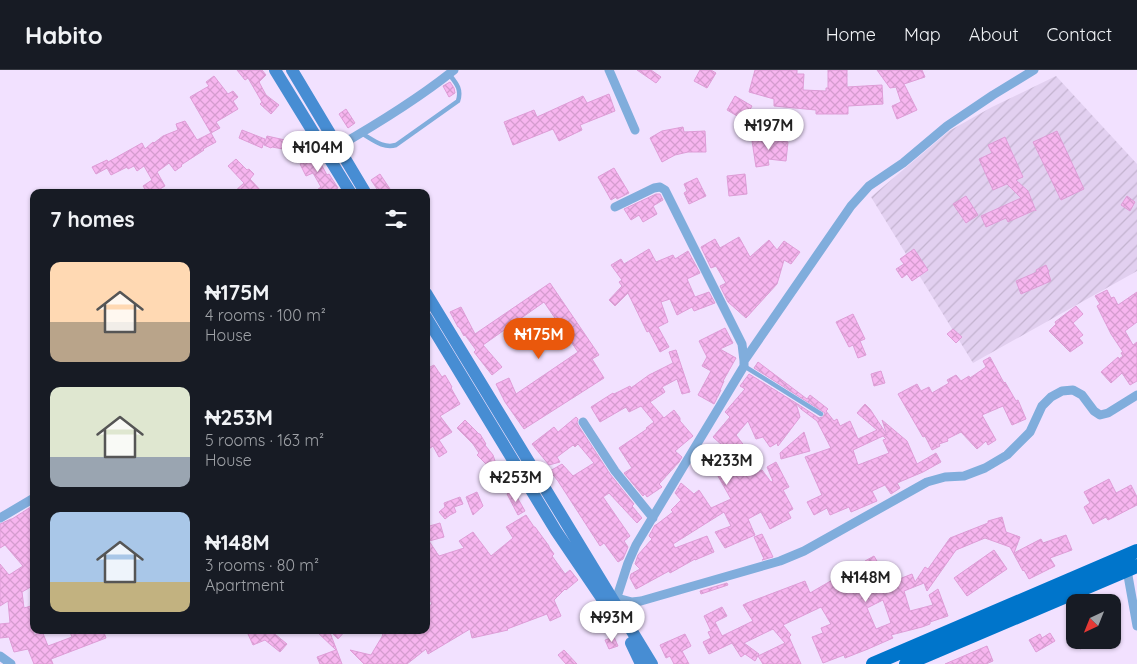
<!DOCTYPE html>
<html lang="en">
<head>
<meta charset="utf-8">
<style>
	:root { --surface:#171b24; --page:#242831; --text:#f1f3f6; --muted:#9ea1a6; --line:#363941; --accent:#ea580c }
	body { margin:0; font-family:Quicksand,sans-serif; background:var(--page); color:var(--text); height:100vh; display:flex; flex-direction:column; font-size:19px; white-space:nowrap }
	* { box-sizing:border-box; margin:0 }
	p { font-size:16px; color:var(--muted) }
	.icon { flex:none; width:28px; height:28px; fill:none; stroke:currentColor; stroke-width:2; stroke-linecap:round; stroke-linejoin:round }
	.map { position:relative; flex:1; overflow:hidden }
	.drawer { position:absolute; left:30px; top:119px; width:400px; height:445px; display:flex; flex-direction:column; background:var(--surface); border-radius:10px; box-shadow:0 1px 4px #0004 }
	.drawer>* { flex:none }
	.needle { width:32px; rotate:223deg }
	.tools { position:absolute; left:1066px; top:524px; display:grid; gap:10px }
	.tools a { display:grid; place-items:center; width:55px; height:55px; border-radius:10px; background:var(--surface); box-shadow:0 1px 4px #0004; font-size:25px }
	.price { position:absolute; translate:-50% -42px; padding:0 11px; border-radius:18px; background:#fff; color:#222; font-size:16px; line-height:32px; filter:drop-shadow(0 1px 2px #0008) }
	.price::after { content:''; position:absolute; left:50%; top:30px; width:15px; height:11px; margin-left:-8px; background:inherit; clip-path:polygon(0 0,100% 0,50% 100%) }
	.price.on { background:var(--accent); color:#fff }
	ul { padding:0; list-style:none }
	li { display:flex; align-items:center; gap:15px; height:125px; padding:0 20px }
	li span { display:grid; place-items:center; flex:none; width:140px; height:100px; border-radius:10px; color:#555 }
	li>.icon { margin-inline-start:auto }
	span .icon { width:60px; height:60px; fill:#fffc; stroke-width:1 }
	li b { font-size:21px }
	h2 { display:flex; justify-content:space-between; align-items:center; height:60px; padding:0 20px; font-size:21px }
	header { display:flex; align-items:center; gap:30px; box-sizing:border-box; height:70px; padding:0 25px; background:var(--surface); border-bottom:1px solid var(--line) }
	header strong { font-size:24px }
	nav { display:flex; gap:28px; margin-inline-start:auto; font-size:18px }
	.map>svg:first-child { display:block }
	.industrial { fill:url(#industrial-furrows) }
	.building { fill:url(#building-cross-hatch); stroke:#de9dd7; fill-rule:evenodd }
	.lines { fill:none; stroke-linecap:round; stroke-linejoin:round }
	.service { stroke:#80addc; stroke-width:4.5 }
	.minor { stroke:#80addc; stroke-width:9 }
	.secondary { stroke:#478dd3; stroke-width:12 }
	.primary { stroke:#0075cb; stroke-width:14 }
</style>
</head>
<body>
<header>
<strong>Habito</strong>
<nav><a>Home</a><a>Map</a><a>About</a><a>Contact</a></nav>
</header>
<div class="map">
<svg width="1137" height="594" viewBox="0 0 1137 594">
	<defs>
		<pattern id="industrial-furrows" width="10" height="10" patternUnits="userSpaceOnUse" patternTransform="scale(1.25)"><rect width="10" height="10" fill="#e2d0f0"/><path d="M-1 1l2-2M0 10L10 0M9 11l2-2" fill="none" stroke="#c3b3cf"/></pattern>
		<pattern id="building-cross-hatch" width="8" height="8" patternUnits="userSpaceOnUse" patternTransform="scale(1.25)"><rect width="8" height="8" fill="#f7b5ef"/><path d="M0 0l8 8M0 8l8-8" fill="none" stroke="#d59ccf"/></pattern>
	</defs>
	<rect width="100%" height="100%" fill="#f2e1ff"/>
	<path class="industrial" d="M1056 6 1137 94V201L973 293 871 127 949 61 992 37Z"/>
	<path class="building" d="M237 0H262L266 5 259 12 266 25 279 35 271 44 260 34 262 32 248 8 245 10Z
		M637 0H651L661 7 656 13Z
		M700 0H711L716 3 707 18 694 11Z
		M755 0H797V4H804L803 20 826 21V18H828V0H847V17L882 15 883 34 848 36V44H816V40L774 36V29L749 22Z
		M877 0H922L925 7 904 14 917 40 897 49 892 36 901 32 896 17 890 18Z
		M214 6 228 24 233 21 238 27 233 31 238 39 216 52 220 58 211 63 190 27 209 16 206 12Z
		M450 12 454 18 455 23 449 27 443 16Z
		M609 24 615 41 580 55 582 60 559 71 553 59 513 75 504 52 534 40 537 47 583 26 587 33Z
		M735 26 752 36 744 50 727 40Z
		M346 39 355 53 348 58 339 44Z
		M185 51 197 70 211 63 216 72 203 79 204 80 181 95 182 96 175 101 169 93 157 102 165 116 155 122H147L143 116 152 110 144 96 137 101 134 96 128 99 127 97 111 105 107 98 96 104 92 97 107 90 108 92 142 73 145 79 153 72 154 73 163 66 178 60 176 54Z
		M683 57 684 62 705 61 706 82H688L675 85 662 92 650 68 662 61Z
		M242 60 265 69 262 78 239 68Z
		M1057 61 1084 119 1061 130 1033 72Z
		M267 66 285 70 283 79 272 77 271 78 264 75Z
		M1005 67 1023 107 1016 110 1028 121 1036 141 1035 140 1008 152 1006 148 986 157 981 146 1021 128 1007 114 993 120 979 89 992 83 988 75Z
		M762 69 788 72 786 91 768 89 769 95 756 97 752 71Z
		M311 81 318 93 320 92 327 105 329 104 338 118 330 122H314L321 117 313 103 306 106 300 94 304 92 301 86Z
		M236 89 247 100 249 99 254 104 250 109 262 122H234L244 113 228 96Z
		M614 98 629 123 617 129 616 127 611 130 598 107Z
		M380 104 392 122H379L371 110Z
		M745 104 747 124 729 126 727 106Z
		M697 108 706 126 689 134 684 123 687 121 684 114Z
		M656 124H660L663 130 653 136 657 144 643 152 639 145 631 150 624 139Z
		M966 126 978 145 966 153 953 134Z
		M1127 126 1135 132 1130 141 1121 135Z
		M739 167 750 187 769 170 777 180 784 171 800 182 791 194 784 190 777 214 746 248 728 232 720 216 726 213 716 196 711 198 701 177 715 169 720 178Z
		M649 179 656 192 673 185 675 189 688 181 700 203 687 209 695 227 709 222 715 233 694 241 692 237 677 245 670 229 661 232 668 252 658 257 669 277 660 282 649 261 647 262 628 223 615 236 609 230 622 216 619 212 622 210 611 195 621 189 624 194Z
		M914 179 928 200 912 211 907 204 902 208 896 199 904 194 900 189Z
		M1046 195 1049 202H1048L1051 211 1021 224 1016 211 1037 202 1036 200Z
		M550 213 599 285 592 289 604 308 524 359 505 332 496 314 509 308 516 324 578 282 544 232 483 275 502 297 492 305 474 282 476 280 465 265 464 266 459 257H458L450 242 461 237 475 264Z
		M1107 220 1111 228 1114 227 1118 235 1137 222V252L1125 261 1133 275 1137 272V311L1130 315 1122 303 1111 313 1101 302 1118 287 1119 289 1123 286 1121 283 1123 282 1111 264 1097 236 1100 234 1095 226Z
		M1076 236 1083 244 1073 253 1083 265 1079 268 1083 273 1070 282 1049 261 1056 254 1055 252Z
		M853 244 865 269 860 271 866 285 858 288 853 275 849 277 836 252Z
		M725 258 733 273 720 279 736 288 723 311H724L720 320H721L714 334 698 325 711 301 702 296 707 287 699 271Z
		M953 259 962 267 956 273 947 264Z
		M676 280 690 322 682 324 677 309 662 317 665 322 650 332 664 348 674 340 680 348V351L693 366 675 381 682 387 679 392 659 414 662 417 647 427 645 424 643 426 624 403 632 398 619 378 647 359 646 358 654 352 641 336 629 342 626 337 600 352 591 337 613 323 614 324 630 316 631 318 649 305 673 293 669 282Z
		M990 287 1004 313 1005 312 1016 331 1018 330 1026 349 1012 355 1003 336 982 345 996 370 988 375 986 371 977 379 961 362 947 369 948 371 939 374 940 376 932 380 925 366 923 367 898 324 917 314 921 321 929 317 932 323 949 313 947 310 956 305 961 311 969 306 970 308 986 297 983 291Z
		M758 292 807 329 810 325 828 339 826 341 834 351 837 349 840 356 850 351 858 369 877 360 857 343 865 334 870 339 887 365 882 350 907 371 917 394 936 383 941 392 923 402 897 413 900 418 891 424 885 415 872 421 877 431 851 442 849 437 830 445 827 438 814 445 807 432 822 425 805 387 831 378 817 351 801 339 796 333 819 348 823 347 825 343 754 298ZM883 366 886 369 883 370 889 383 858 395 853 380Z
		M434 295 442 307 445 305 452 317 451 318 460 334 440 346 452 362 439 370 447 382 439 387 433 376 426 381V299Z
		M881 301 885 313 874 316 871 304Z
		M749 304 796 333 800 347 778 376 777 373 770 377 763 367 756 369 748 351 736 365 746 378 744 379 754 404 762 400 771 412 773 411 767 397 776 392 789 417 783 420 793 439 788 442 791 448 770 459 761 442 748 449 755 465 725 478 715 462 731 456 724 442 673 474 675 478 707 466 714 482 695 490V489L670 503 669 501 636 519 630 508 631 504 640 499 635 494 638 485 652 469 649 466 655 455H656L673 442 671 440 681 430 675 423 681 413 694 424 699 420 711 438 731 429 706 385 714 387 723 376 713 367 730 347 725 342 745 319 740 316Z
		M576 347 578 349 577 352 578 355 610 404 634 434 632 436 642 448 637 453 609 423 603 427 630 466 624 471 628 477 623 489 618 492 604 473 600 476 558 411 550 401 562 394 573 406 594 393 578 374 575 377 573 375 557 387 560 392 549 395 532 374 554 357 558 362Z
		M465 350 479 364H480L486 374 485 375 493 385 497 397 502 395 506 407 491 412 486 394 477 385 479 383 473 374 457 358Z
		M804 362 810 381 781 389 780 383Z
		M1109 409 1116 423 1131 415 1137 427V435L1108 450 1106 447 1093 454 1084 437 1090 433 1084 422Z
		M513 420 525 441 518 445 507 424Z
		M477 422 483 436 473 445 466 427Z
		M460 427 463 434 454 437 456 442 450 445 445 449 439 442 445 437 444 433Z
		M34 435V515L22 522 24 538 34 535V565L42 561 48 576 72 567 69 560H103L106 568 51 589 53 594H34L28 579 14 582 9 567 0 568V554L10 553 8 531 0 536V494L9 505 23 496 5 475 0 478V454L11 449H12Z
		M526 445 534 457H535L549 476V477L554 484 552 486 565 504 570 500 578 510 566 520 565 519 554 530 561 546 550 551 547 544 507 559 508 560 472 568 470 559 428 584 426 579 407 594H364L350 580 371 585 383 565 379 560H426V538L432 534 426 522V457L440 453 444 467 429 471 439 486 464 478 459 471 473 462 491 486 513 468 506 457Z
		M1002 447 1006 462 1020 467 1014 483 1041 469 1043 473 1066 465 1072 480 1050 488 1055 496 1029 509 1024 500 1023 501 1010 477 985 468 956 480 927 521 924 513 904 521 910 541 933 535 929 525 938 519 948 546 930 552V554L922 557 891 565 893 568 868 579 845 588 844 585 823 593 812 567 823 563 821 558 831 554 821 537 783 555 791 565 789 567 801 594H763L758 586 785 573 773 559 744 573 759 584 755 591 745 584 741 587 732 573 709 584 703 572 711 568 708 562 711 561 704 546 722 537 727 546 715 552 722 566 753 551 743 535 747 533 805 511 810 523 834 509 838 516 871 502 865 491 874 486 881 498H883L889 513 912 504 915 512 925 497 928 499 950 468 988 453V451ZM883 530 891 553 876 559 867 538Z
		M762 464 773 487 762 490 764 489 754 467Z
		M994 480 1007 499 967 526 954 508Z
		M727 513 728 515 701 524 700 521Z
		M259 560H270L287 574 280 582 265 570 253 575 248 564Z
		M315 560H329L342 594H320L317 587 336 580Z
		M329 560H346L338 569Z
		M1050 563 1055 571 1036 582 1029 570 1040 564 1042 568Z
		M685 564 691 576 682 581 689 594H674L670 586 666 588 660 575Z
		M614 567 618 576 609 579 605 570Z
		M1076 570H1101L1080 579Z
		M987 576 993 591 986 594H945Z
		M564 580 577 594H566L558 585Z"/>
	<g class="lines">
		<path class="service" d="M361 63C372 69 383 79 396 75L458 31C462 19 456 13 449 4
			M744 296 821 344"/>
		<path class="minor" d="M609 0 635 60
			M337 77C377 54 418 29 454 0
			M615 137 654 118 660 117 665 120 742 274 744 291V296L636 475 628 493 615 533
			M744 291 851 136 869 116 903 93 947 56 993 25 1034 0
			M583 352 615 401 653 448
			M0 448 34 428
			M1127 500 1137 556
			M617 528 632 532 641 531 780 491 804 481 927 412 945 407 964 406 985 398 1007 385 1030 362 1042 336 1051 327 1062 321 1073 320 1082 325 1094 341 1100 345 1108 343 1137 325
			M0 586 11 594"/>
		<path class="secondary" d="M275 0 350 122
			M292 0 365 122
			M426 223 652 594
			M426 247 556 461 611 542
			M631 573 641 594"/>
		<path class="primary" d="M873 594 1137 481
			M906 594 1137 496"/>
	</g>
</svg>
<div class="tools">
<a><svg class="needle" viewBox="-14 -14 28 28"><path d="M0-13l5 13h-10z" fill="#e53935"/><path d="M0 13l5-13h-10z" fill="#9ea1a6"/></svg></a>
</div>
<b class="price" style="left:769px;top:81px">₦197M</b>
<b class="price" style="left:318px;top:103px">₦104M</b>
<b class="price on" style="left:539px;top:290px">₦175M</b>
<b class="price" style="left:727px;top:416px">₦233M</b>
<b class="price" style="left:516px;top:433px">₦253M</b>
<b class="price" style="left:866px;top:533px">₦148M</b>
<b class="price" style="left:612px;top:573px">₦93M</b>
<section class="drawer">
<h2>7 homes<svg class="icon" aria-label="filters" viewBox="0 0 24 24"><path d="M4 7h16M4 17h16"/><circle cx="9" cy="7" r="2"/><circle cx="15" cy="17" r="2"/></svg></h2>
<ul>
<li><span style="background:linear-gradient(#ffd9b3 60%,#b9a48a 0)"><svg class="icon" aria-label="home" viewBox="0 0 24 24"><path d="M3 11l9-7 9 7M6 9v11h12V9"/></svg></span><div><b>₦175M</b><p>4 rooms · 100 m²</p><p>House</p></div></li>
<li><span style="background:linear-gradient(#dfe7d0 70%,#9aa5b1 0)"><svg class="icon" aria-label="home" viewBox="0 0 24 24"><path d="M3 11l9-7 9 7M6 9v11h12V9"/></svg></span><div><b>₦253M</b><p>5 rooms · 163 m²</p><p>House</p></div></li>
<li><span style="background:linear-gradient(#a9c7e8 70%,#c2b280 0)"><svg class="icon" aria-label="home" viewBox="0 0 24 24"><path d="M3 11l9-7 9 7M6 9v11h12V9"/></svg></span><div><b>₦148M</b><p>3 rooms · 80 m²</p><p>Apartment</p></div></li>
</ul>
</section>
</div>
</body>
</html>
